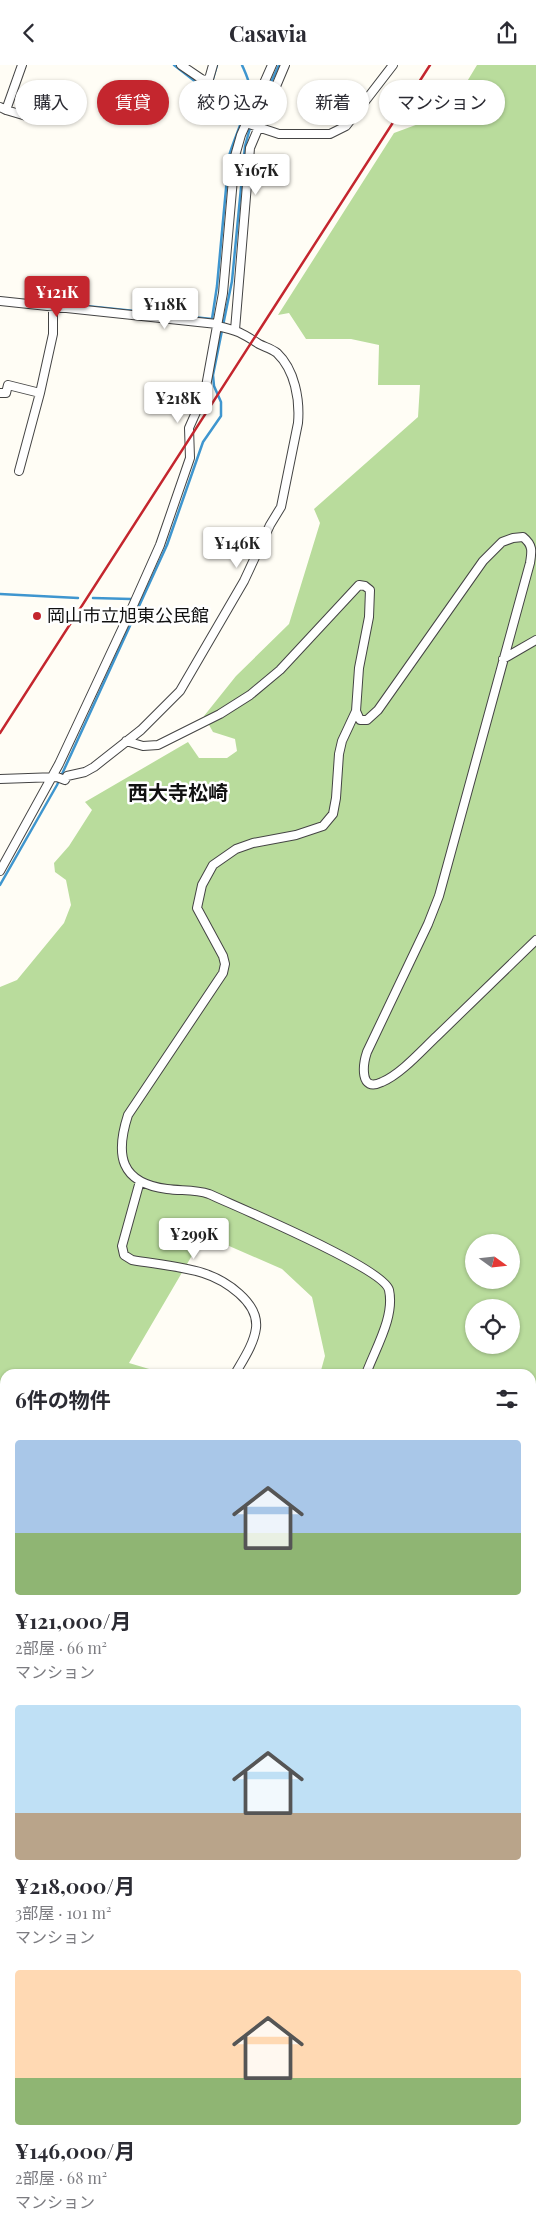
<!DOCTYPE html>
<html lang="ja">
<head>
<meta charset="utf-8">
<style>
	:root { --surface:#fff; --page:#f7f7f7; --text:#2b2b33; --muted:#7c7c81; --accent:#c4262e }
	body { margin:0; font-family:"Playfair Display","Noto Sans JP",serif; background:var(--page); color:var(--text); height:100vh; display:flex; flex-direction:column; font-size:19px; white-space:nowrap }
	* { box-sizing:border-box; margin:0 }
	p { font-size:16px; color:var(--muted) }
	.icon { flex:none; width:28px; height:28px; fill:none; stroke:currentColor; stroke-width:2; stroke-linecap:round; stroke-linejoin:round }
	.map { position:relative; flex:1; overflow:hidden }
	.sheet { position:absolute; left:0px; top:1304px; width:536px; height:866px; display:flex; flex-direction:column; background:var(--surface); border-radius:15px 15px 0 0; box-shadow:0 1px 4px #0004 }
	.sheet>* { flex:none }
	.banner { position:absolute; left:15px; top:15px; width:506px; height:45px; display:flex; gap:10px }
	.needle { width:32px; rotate:105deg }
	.controls { position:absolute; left:465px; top:1169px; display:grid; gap:10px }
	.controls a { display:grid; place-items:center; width:55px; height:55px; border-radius:50%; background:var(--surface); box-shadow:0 1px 4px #0004; font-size:25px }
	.price { position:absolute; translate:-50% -42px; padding:0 11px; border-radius:5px; background:#fff; color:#222; font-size:16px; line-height:32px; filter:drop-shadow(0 1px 2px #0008) }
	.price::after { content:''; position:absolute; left:50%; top:30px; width:15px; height:11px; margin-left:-8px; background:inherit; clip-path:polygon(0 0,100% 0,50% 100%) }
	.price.current { background:var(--accent); color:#fff }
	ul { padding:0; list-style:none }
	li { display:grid; align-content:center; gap:10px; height:265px; padding:0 15px }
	li span { display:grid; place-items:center; height:155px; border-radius:5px; color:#555 }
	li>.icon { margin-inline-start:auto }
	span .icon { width:90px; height:90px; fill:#fffc; stroke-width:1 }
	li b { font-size:21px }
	h2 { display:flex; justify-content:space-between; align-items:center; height:60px; padding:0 15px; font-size:21px }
	.pill { padding:0 18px; border-radius:22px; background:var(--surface); box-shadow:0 1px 4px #0004; font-size:18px; line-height:45px }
	.pill.current { background:var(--accent); color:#fff }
	header { display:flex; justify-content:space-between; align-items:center; height:65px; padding:0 15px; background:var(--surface); font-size:22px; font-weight:700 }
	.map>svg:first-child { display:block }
	.forest { fill:#b9dc9c; fill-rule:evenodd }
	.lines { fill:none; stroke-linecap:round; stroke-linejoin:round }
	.stream { stroke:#3f96cf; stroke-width:2.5 }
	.street-casing { stroke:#444; stroke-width:10 }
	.street { stroke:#fff; stroke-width:8 }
	.rail { stroke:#c4262e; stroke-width:2.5 }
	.poi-dot { fill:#c4262e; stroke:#fff; stroke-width:2 }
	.labels { text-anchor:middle; stroke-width:5; stroke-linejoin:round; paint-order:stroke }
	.poi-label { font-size:18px; fill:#111; stroke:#fff; text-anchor:start }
	.quarter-label { font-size:20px; font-weight:bold; fill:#111; stroke:#fff }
</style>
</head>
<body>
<header><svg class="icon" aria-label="back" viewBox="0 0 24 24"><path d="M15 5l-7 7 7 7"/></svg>Casavia<svg class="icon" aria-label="share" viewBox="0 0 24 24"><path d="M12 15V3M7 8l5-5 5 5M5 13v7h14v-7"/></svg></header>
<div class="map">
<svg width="536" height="2169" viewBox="0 0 536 2169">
	<rect width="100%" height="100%" fill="#fffdf5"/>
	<path class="forest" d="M477 0H536V2169H370L346 2165H531V1309H320L325 1291 312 1232 282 1204 204 1170 129 1298 166 1309H5V1406L0 1403V922L17 915 64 858 71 840 66 815 55 807 54 798 69 781 92 745 85 737 188 677 199 693H227L237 686 235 674 213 667 204 651 236 611 289 559 320 458 314 444 418 352 420 320H378L379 280 351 274H306L289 248 278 250 394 68 448 48ZM474 1178H511V1215H474ZM474 1242H511V1280H474Z"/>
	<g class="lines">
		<path class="stream" d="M174 0 201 21 210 24 217 0
			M38 236 212 254
			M212 254 217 221 229 91C234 73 251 38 250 23 249 15 245 7 242 0
			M0 529 78 533
			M93 533 131 534
			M0 820 57 720 167 480 203 377 221 351V337L214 321 213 310 232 216 245 81 250 63 279 0
			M0 1731 5 1735
			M0 1813 5 1818
			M0 2082 5 2078
			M209 2165 211 2169"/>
		<g class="street-casing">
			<path id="street" d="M181 0 203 15 209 14 213 0
				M0 42 6 45 22 0
				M6 45 33 53
				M246 58 279 69H330L346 61 393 0
				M0 236 217 259
				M235 265 250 83 285 0
				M0 328H6L8 320 40 328
				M19 406 40 328 53 269V241
				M503 594 536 575
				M356 646 360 655H367L378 645 483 496 502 477 513 473 523 472C533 480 532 486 530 498L439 831 428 859 367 987C363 999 359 1028 382 1017 401 1009 422 985 437 971 470 939 503 907 536 875
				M126 676 143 681 158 680 220 649 250 630 280 605 359 520 365 521 370 525 369 552 359 603 356 646 342 676 339 689 336 733 333 749 323 761 296 770 253 778 236 784 213 800 202 820 197 843 223 891 225 899 223 908 128 1050C115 1090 120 1118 167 1124 181 1126 195 1124 209 1129 237 1142 384 1203 389 1225 395 1252 375 1284 366 1309
				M0 714 57 712 65 715 67 711 85 707 94 702 141 665 180 626 244 516 270 460 281 442 298 358C300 335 295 305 277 288 272 284 265 282 259 279 242 268 237 265 217 261
				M0 806 59 699 131 545 160 480 190 393 189 363 205 327 223 228 235 91 241 70 272 0
				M140 1116 122 1181 124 1190 132 1195C155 1199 181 1201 203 1208 225 1215 259 1237 256 1263 254 1279 243 1295 235 1309
				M0 1452 5 1446
				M0 1589 5 1587
				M531 1603 536 1607
				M0 1802 5 1806
				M0 1820 5 1824
				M0 2065 5 2067
				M0 2093 5 2089
				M71 2165 81 2169
				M216 2165 218 2169
				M248 2165 252 2169
				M34 2169 37 2165"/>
		</g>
		<use href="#street" class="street"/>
		<path class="rail" d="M0 668 430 0"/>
	</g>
	<circle class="poi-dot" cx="37" cy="551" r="5"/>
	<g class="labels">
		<g class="poi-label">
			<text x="47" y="557">岡山市立旭東公民館</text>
		</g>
		<g class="quarter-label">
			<text x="178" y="735">西大寺松崎</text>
		</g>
	</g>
</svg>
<div class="controls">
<a><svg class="needle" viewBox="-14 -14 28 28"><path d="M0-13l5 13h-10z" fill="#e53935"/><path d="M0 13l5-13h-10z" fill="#7c7c81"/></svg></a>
<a><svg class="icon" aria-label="locate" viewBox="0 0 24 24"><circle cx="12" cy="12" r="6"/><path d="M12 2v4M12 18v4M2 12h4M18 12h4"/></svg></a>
</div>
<b class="price" style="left:256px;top:131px">¥167K</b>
<b class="price current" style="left:57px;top:253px">¥121K</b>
<b class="price" style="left:165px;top:265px">¥118K</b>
<b class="price" style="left:178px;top:359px">¥218K</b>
<b class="price" style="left:237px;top:504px">¥146K</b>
<b class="price" style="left:194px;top:1195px">¥299K</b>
<div class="banner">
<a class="pill">購入</a>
<a class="pill current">賃貸</a>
<a class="pill">絞り込み</a>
<a class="pill">新着</a>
<a class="pill">マンション</a>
</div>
<section class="sheet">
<h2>6件の物件<svg class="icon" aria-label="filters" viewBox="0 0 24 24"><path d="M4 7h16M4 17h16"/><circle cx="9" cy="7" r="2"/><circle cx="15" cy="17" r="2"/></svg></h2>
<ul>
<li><span style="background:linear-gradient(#a9c7e8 60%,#8fb573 0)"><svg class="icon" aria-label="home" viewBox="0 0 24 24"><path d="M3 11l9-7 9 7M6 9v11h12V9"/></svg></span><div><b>¥121,000/月</b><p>2部屋 · 66 m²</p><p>マンション</p></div></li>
<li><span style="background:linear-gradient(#bfe0f5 70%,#b9a48a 0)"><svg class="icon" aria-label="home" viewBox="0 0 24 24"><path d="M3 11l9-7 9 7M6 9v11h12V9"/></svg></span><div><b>¥218,000/月</b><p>3部屋 · 101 m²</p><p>マンション</p></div></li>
<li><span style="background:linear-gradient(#ffd9b3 70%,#8fb573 0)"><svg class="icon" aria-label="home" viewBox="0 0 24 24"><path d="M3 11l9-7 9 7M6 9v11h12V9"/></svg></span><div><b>¥146,000/月</b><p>2部屋 · 68 m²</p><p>マンション</p></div></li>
</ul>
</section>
</div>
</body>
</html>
